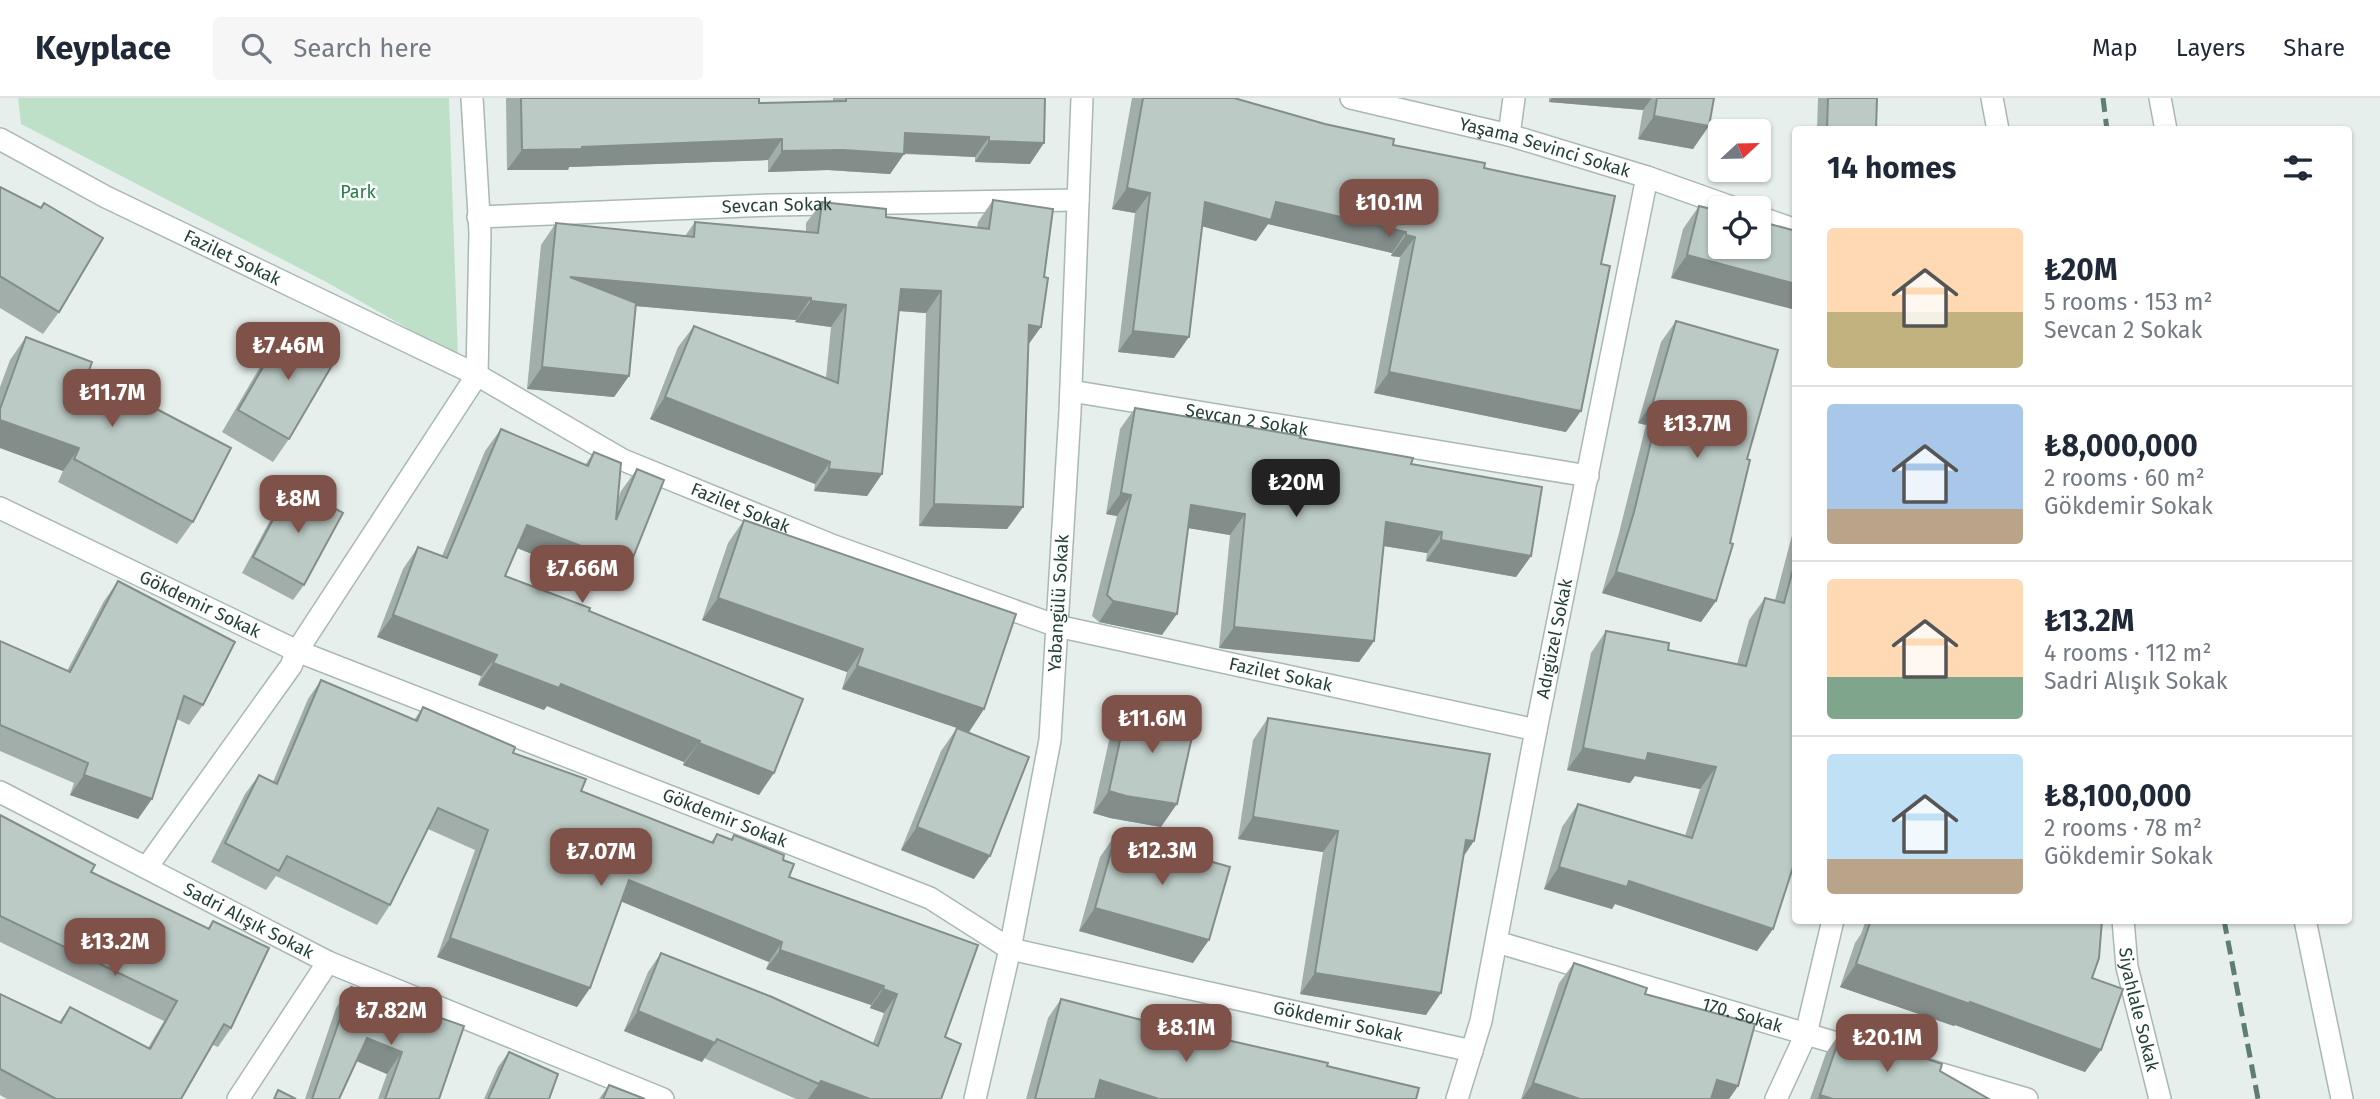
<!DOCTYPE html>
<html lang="en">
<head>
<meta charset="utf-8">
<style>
	:root { --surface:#fff; --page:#f6f6f7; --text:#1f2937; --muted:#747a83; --line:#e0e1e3; --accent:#7f5249 }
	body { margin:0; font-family:"Fira Sans",sans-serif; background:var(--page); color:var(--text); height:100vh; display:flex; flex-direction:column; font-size:26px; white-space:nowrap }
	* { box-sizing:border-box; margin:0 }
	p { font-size:23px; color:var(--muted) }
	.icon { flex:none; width:38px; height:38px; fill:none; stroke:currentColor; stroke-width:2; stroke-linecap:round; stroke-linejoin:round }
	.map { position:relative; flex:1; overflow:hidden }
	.sheet { position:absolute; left:1792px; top:28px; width:560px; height:798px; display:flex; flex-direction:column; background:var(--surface); border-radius:7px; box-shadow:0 2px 5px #0004 }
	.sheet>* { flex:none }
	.needle { width:46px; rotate:68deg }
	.tools { position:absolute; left:1708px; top:21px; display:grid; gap:14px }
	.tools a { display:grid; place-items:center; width:63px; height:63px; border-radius:7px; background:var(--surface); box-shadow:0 2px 5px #0004; font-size:35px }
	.price { position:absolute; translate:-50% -60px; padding:0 16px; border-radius:14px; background:var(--accent); color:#fff; font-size:23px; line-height:46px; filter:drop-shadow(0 2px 4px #0008) }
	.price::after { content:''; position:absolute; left:50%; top:42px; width:21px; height:16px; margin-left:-10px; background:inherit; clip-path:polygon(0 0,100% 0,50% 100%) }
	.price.current { background:#222; color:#fff }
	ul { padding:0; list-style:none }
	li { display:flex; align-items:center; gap:21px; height:175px; padding:0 35px }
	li+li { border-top:2px solid var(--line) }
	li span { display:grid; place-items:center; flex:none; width:196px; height:140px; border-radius:7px; color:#555 }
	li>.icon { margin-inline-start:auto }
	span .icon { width:84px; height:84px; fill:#fffc; stroke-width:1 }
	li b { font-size:30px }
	h2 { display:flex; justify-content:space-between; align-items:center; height:84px; padding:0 35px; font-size:30px }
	header { display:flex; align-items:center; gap:42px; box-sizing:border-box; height:98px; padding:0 35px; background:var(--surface); border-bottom:2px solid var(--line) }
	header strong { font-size:33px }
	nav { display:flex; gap:38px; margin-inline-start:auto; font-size:24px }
	.search { width:490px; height:63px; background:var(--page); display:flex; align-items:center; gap:18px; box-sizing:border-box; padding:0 24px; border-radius:7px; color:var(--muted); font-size:26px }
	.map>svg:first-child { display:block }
	.green { fill:#bfe0c8 }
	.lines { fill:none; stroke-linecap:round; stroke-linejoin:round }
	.minor-casing { stroke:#a8b8b2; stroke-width:24 }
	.minor { stroke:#fff; stroke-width:21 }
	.rail { stroke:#5f7d75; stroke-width:5; stroke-dasharray:14 7; stroke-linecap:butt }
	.wall { fill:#a1aea9 }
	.shaded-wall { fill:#838d89 }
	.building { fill:#bbcac4; stroke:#838d89; stroke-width:2 }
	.labels { text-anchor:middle; stroke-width:5; stroke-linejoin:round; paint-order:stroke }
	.street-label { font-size:18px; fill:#24423a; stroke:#f7fbf9 }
	.park-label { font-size:18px; fill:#2d7a4b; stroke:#f7fbf9 }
</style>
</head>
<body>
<header>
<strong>Keyplace</strong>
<div class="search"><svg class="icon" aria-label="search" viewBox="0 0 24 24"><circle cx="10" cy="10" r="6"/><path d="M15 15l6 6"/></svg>Search here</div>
<nav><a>Map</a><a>Layers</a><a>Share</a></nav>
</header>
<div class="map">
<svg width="2380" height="1001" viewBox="0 0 2380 1001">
	<rect width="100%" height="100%" fill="#e6efeb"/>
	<path class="green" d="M18 0H449L458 259 330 186 21 26Z"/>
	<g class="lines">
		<g class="minor-casing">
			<g id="minor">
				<path id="s1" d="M1351 0 1509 37 1647 79 1734 110"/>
				<path d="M1992 0 1998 32"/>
				<path d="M2160 0 2166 32"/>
				<path d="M1509 37 1514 0"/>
				<path id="s2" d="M0 41 106 99 477 277 623 362 834 448 1057 528 1536 632"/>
				<path id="s3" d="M478 119 771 107 1078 102"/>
				<path d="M1759 119 1796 132"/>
				<path id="s4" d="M1071 293 1588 378"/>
				<path id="s5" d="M0 410 297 553 930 800 1010 851 1472 953"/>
				<path id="s6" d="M0 694 328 864 663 1001"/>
				<path d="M147 769 291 568 297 553 477 277 480 135 472 0"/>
				<path id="s7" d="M2123 822 2127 869 2160 1001"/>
				<path d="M2305 822 2342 1001"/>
				<path id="s8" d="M1497 844 1860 952"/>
				<path d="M1921 970 2027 1001"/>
				<path d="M238 1001 328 864"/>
				<path id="s9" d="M975 1001 1010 851 1050 642 1070 314 1082 0"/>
				<path id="s10" d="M1457 1001 1481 923 1536 632 1647 79"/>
				<path d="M1776 1001 1806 936 1833 822"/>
			</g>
		</g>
		<use href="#minor" class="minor"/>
		<path class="rail" d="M2103 0 2107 32
			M2224 822 2258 1001"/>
	</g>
	<path class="wall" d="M506 0H759V5L833 3V0H1045L1030 66 975 64V59L904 56 890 76 828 72 768 74V62L569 69 568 72H507Z
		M1132 0H1234L1393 47 1484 70 1566 334 1374 295 1400 159 1391 158 1392 155 1268 126 1256 143 1202 128 1174 260 1118 254 1135 115 1112 111Z
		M1549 0H1714L1693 51 1638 41 1643 12 1549 4Z
		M1818 0H1877L1876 32H1817Z
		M0 89 59 214 43 236 0 210Z
		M993 102 1028 248 1023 409 1007 431 919 428 926 215 899 213 882 376 867 398 814 393 815 386 650 321 678 249 694 228 826 280 831 229 795 224 796 222 636 208 629 278 614 299 527 291 541 147 556 125 685 138 695 124 806 133V125L822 104 886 119 977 130 978 124Z
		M1699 108 1796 133 1671 180 1683 131Z
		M1676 223 1747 361 1716 503 1701 524 1602 495 1619 435 1646 327 1638 325 1661 244Z
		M287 228 289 341 273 364 222 334 271 250Z
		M26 239 88 275 193 424 177 446 58 384 63 373 0 350V289L10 262Z
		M1135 310 1300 340 1411 366 1531 458 1516 479 1426 463 1427 455 1384 448 1374 543 1359 564 1219 550 1230 437 1188 430 1162 537 1099 524 1092 518 1117 418 1106 416 1120 331Z
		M501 331 585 367 594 354 618 402 621 393 637 371 630 467 615 489 517 450 505 478 589 513 759 697 683 667 684 664 547 608 544 612 478 587 481 578 377 539 403 471 418 449 442 458 485 353Z
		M292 386 304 487 293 502 242 475 281 402Z
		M744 422 984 611 969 634 959 631 974 781 901 752 941 653 957 630 842 591 847 574 702 522 728 445Z
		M1796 422V760L1773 831 1757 853 1615 806 1612 811 1544 791 1562 729 1578 706 1685 738 1700 691 1635 678 1630 685 1567 672 1591 555 1606 533 1668 552 1737 566 1749 522 1765 500 1775 502Z
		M118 483 203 607 189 627 177 621 138 721 70 697 74 685 0 653V543L67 573 104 503Z
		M321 582 414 622 423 609 513 655 581 693 711 744 717 736 731 741 734 737 783 762 789 779 945 939 941 1001H796L704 960 702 964 624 933 648 874 661 855 873 945 884 915 870 910 871 907 766 871 769 864 621 803 590 890 577 909 437 859 475 752 428 731 390 807 377 827 276 778 266 792 211 764 245 696 259 677 273 684 308 601Z
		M1128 606 1161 729 1110 720 1093 715 1112 629Z
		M1268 620 1463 759 1426 917 1300 896 1323 754 1238 741 1253 642Z
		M0 717 91 774 208 830 213 823 231 930 218 949 213 947 181 1001H7L0 997V896L59 924 70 909 148 950 164 923 0 844Z
		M1116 736 1193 865 1079 833 1100 759Z
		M1866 822H2102L2092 880 2085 974 1955 927 1954 928 1840 889 1855 845 1861 836Z
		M1574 865 1645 896 1738 988 1729 1001H1521L1559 885Z
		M351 889 439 1001H378L387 976 356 963 339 1001H305L336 910Z
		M1061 901 1154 925 1160 917 1227 942 1327 968 1416 1001H1026L1048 920Z
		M1842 932 1940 973 1989 1001H1810L1826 955Z
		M509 954 549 1001H484L498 969Z
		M609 987 645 1001H599Z"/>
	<path class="shaded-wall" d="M1552 0H1652L1643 12 1549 4Z
		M1654 18 1709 28 1693 51 1638 41Z
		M905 35 989 39 975 59 896 55 904 56 890 76 828 72 768 74 782 53Z
		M782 41 768 62 569 69 568 72H507L522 52Z
		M989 43 1044 45 1030 66 975 64Z
		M1127 90 1150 95 1135 115 1112 111Z
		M1205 104H1276L1406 134 1392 155 1268 126 1256 143 1190 125Z
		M1406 137 1415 139 1400 159 1391 158Z
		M1687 157 1796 186V212L1671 180Z
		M570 179 811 200 796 222 555 201Z
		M901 191 941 193 926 215 886 212Z
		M811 203 846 207 831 229 795 224Z
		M1029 227 1041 229 1026 250Z
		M1133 233 1189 239 1174 260 1118 254Z
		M542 269 629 278 614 299 527 291Z
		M1389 274 1581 313 1566 334 1374 295Z
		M665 299 830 364 815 386 650 321Z
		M1653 304 1660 306 1646 327 1638 325Z
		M0 322 79 350 63 373 0 350Z
		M829 371 882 376 867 398 814 393Z
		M1121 395 1131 397 1117 418 1106 416Z
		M934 406 1023 409 1007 431 919 428Z
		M1191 407 1245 416 1230 437 1176 428Z
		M1386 424 1442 434 1427 455 1371 446Z
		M527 427 630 467 615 489 512 448Z
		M1441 442 1531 458 1516 479 1426 463Z
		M1616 474 1716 503 1701 524 1602 495Z
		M718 500 863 551 847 574 702 522Z
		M1113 503 1177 516 1162 537 1099 524Z
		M393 517 497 557 481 578 377 539Z
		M1234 529 1374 543 1359 564 1219 550Z
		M493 565 561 586 700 643 684 664 547 608 544 612 478 587Z
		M857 568 984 611 969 634 842 591Z
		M699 645 774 675 759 697 683 667Z
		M1583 650 1648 655 1716 669 1700 691 1635 678 1630 685 1567 672Z
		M84 677 152 701 138 721 70 697Z
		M1109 693 1177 706 1161 729 1110 720 1093 715Z
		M1253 719 1338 733 1323 754 1238 741Z
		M917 729 990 758 974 781 901 752Z
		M1466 742 1474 743 1459 765Z
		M1559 769 1629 783 1773 831 1757 853 1615 806 1612 811 1544 791Z
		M629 782 782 844 769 864 615 801Z
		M1095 810 1209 842 1193 865 1079 833Z
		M450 840 590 890 577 909 437 859Z
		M780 852 884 888 871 907 766 871Z
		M1856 866 1970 904 2101 952 2085 974 1955 927 1954 928 1840 889Z
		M1315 875 1441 895 1426 917 1300 896Z
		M883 891 897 896 884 915 870 910Z
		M638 913 715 945 702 964 624 933Z
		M367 940 402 954 387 976 352 961Z
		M1100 982 1159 1001H1086Z
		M1717 982 1738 988 1729 1001H1704Z
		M821 983 870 1001H808Z
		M1533 985 1580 1001H1522Z
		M1820 997 1833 1001H1817Z"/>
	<path class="building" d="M521 0H759V5L846 3V0H1045L1044 45 989 43V39L905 35 904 56 843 52 782 53V41L582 49V51L522 52Z
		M1143 0H1234L1325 26 1394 41 1393 47 1485 65 1484 70 1615 98 1601 166 1610 168 1581 313 1389 274 1415 139 1406 137V134L1276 104 1271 122 1205 104 1189 239 1133 233 1150 95 1127 90Z
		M1657 0H1714L1709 28 1654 18Z
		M1828 0H1877L1876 32H1827Z
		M0 89 41 110 44 105 103 140 59 214 0 178Z
		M993 102 1053 111 1044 179 1048 180 1041 229 1029 227 1023 409 934 406 941 193 901 191 882 376 829 371 830 364 665 299 694 228 838 285 846 207 811 203V200L570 179 636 205 629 278 542 269 556 125 694 139 695 124 818 135 822 104 886 111V119L989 131Z
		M1699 108 1720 113V149H1759V123L1796 133V186L1687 157Z
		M1676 223 1778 252 1747 361 1750 362 1730 445 1733 446 1716 503 1616 474 1634 414 1660 306 1653 304Z
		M287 228 338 257 289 341 238 312Z
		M26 239 92 264 88 275 231 350 193 424 74 361 79 350 0 322V311Z
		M1135 310 1301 338 1300 340 1413 360 1411 366 1542 389 1531 458 1441 442 1442 434 1386 424 1374 543 1234 529 1245 416 1191 407 1177 516 1113 503 1107 497 1131 397 1121 395Z
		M501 331 588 368 594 354 621 365 616 422 637 371 664 382 630 467 527 427 505 478 590 510 589 513 803 601 774 675 699 645 700 643 561 586 559 590 493 565 497 557 393 517 418 449 447 460Z
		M292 386 343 415 304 487 253 459Z
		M744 422 1016 516 984 611 857 568 863 551 718 500Z
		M1796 460V760L1773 831 1629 783 1627 789 1559 769 1578 706 1692 740 1716 669 1648 655 1646 663 1583 650 1606 533 1669 545 1668 552 1746 568 1765 500 1784 505Z
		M118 483 235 544 203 607 184 598 152 701 84 677 88 665 0 627V543L70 574Z
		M321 582 417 623 423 609 515 649 513 655 586 681 581 693 713 745 717 736 732 742 734 737 784 757 783 762 794 766 789 779 978 847 945 939 961 946 941 1001H870L821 983 819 986 717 941 715 945 638 913 661 855 772 899 878 948 897 896 883 891 884 888 780 852 782 844 629 782 590 890 450 840 488 732 438 710 390 807 287 758 279 773 225 745 259 677 277 686Z
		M1128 606 1196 621 1177 706 1126 698 1109 693Z
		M1268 620 1490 656 1474 743 1466 742 1441 895 1315 875 1338 733 1253 719Z
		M957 630 1029 659 990 758 917 729Z
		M0 717 95 767 91 774 209 831 213 823 269 850 231 930 224 926 181 1001H56L0 971V896L61 925 70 909 150 951 177 903 0 818Z
		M1116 736 1230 769 1209 842 1095 810Z
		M1871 822H2102L2099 860 2092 880 2123 891 2101 952 1970 904V906L1856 866Z
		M1574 865 1647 890 1645 896 1755 926 1738 988 1717 982 1711 1001H1580L1533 985Z
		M351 889 464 928 439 1001H385L402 954 367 940 339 1001H312Z
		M1061 901 1157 926 1160 917 1228 939 1227 942 1328 965 1327 968 1419 990 1416 1001H1159L1100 982 1095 1001H1035Z
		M1842 932 1942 966 1940 973 1989 1001H1833L1820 997Z
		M509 954 558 976 549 1001H488Z
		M609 987 645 1001H603Z
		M278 992 296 1001H274Z"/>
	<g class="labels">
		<g class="street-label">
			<text dy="6" stroke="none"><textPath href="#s1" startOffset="200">Yaşama Sevinci Sokak</textPath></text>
			<text dy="6" stroke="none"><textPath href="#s3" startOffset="299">Sevcan Sokak</textPath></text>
			<text dy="6" stroke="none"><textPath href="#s2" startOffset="261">Fazilet Sokak</textPath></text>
			<text dy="6" stroke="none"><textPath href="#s4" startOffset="178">Sevcan 2 Sokak</textPath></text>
			<text dy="6" stroke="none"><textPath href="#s2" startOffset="828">Fazilet Sokak</textPath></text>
			<text dy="6" stroke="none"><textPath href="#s9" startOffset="504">Yabangülü Sokak</textPath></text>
			<text dy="6" stroke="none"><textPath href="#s5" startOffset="222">Gökdemir Sokak</textPath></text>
			<text dy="6" stroke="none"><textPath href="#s10" startOffset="471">Adıgüzel Sokak</textPath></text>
			<text dy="6" stroke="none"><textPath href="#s2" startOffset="1395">Fazilet Sokak</textPath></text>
			<text dy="6" stroke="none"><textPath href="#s5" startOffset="789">Gökdemir Sokak</textPath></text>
			<text dy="6" stroke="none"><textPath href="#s6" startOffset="280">Sadri Alışık Sokak</textPath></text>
			<text dy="6" stroke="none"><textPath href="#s7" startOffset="91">Siyahlale Sokak</textPath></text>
			<text dy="6" stroke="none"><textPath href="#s8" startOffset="256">170. Sokak</textPath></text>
			<text dy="6" stroke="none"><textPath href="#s5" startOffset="1440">Gökdemir Sokak</textPath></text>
		</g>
		<g class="park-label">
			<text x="358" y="100">Park</text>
		</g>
	</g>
</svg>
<div class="tools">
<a><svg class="needle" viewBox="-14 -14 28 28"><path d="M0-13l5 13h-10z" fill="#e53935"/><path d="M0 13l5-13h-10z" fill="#747a83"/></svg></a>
<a><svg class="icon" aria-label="locate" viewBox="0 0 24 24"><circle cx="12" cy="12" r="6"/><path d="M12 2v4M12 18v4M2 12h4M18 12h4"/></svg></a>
</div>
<b class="price" style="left:1389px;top:141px">₺10.1M</b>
<b class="price" style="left:288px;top:284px">₺7.46M</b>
<b class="price" style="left:112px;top:331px">₺11.7M</b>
<b class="price" style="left:1697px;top:362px">₺13.7M</b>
<b class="price current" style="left:1296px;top:421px">₺20M</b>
<b class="price" style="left:298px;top:437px">₺8M</b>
<b class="price" style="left:582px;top:507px">₺7.66M</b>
<b class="price" style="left:1152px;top:657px">₺11.6M</b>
<b class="price" style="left:1162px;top:789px">₺12.3M</b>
<b class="price" style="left:601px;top:790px">₺7.07M</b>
<b class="price" style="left:115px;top:880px">₺13.2M</b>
<b class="price" style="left:391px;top:949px">₺7.82M</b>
<b class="price" style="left:1186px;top:966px">₺8.1M</b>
<b class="price" style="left:1887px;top:976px">₺20.1M</b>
<section class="sheet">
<h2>14 homes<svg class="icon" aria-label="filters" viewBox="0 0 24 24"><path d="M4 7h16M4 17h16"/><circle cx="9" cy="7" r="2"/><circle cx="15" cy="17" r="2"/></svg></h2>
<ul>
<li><span style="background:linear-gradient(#ffd9b3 60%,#c2b280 0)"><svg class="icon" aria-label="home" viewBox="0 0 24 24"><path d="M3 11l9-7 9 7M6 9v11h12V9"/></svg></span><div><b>₺20M</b><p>5 rooms · 153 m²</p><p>Sevcan 2 Sokak</p></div></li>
<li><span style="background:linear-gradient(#a9c7e8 75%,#b9a48a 0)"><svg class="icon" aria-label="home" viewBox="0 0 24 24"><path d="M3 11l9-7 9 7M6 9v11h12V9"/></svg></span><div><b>₺8,000,000</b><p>2 rooms · 60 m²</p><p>Gökdemir Sokak</p></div></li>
<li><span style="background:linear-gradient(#ffd9b3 70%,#7fa58c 0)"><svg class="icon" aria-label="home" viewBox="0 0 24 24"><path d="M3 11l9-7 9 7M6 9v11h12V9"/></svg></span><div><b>₺13.2M</b><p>4 rooms · 112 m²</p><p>Sadri Alışık Sokak</p></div></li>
<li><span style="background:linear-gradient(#bfe0f5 75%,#b9a48a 0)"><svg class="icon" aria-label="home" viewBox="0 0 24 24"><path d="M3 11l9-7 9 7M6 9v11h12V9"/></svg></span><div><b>₺8,100,000</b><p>2 rooms · 78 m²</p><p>Gökdemir Sokak</p></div></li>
</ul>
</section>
</div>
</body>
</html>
